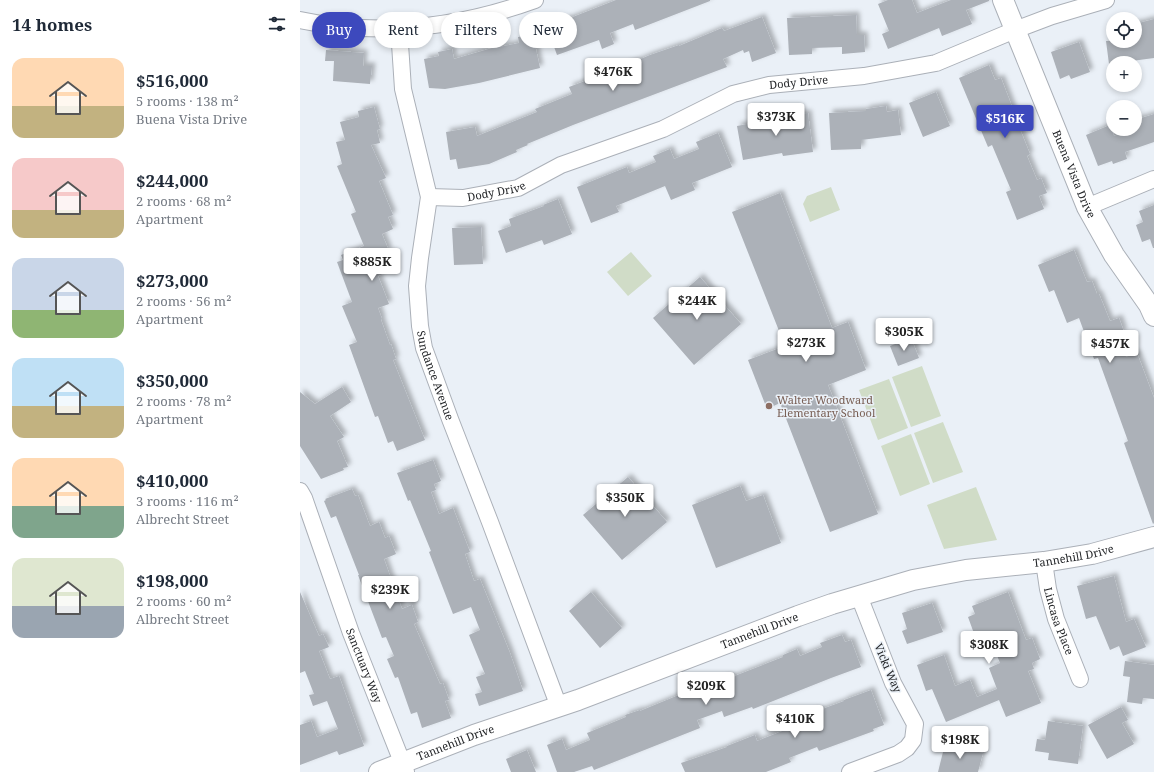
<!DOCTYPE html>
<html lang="en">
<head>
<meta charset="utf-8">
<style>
	:root { --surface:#fff; --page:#f2f2f3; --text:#1f2937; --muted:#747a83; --accent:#3d49bd }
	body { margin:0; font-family:"Noto Serif",serif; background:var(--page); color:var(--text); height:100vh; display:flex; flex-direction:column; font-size:15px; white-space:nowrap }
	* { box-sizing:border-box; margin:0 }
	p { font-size:13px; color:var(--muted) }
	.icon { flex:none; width:22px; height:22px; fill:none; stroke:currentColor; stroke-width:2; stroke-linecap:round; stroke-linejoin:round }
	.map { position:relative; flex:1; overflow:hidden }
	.drawer { display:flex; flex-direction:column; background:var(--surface); width:300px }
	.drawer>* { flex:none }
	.hud { position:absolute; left:12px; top:12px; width:380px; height:36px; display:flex; gap:8px }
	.buttons { position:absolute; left:806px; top:12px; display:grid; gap:8px }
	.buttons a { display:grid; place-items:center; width:36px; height:36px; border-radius:50%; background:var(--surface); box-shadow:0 2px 6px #0003; font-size:20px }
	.price { position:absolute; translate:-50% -34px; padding:0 9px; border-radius:4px; background:#fff; color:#222; font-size:13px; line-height:26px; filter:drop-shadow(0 1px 2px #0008) }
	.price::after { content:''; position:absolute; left:50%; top:24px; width:12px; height:9px; margin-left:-6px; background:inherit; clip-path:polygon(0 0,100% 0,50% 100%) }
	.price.active { background:var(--accent); color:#fff }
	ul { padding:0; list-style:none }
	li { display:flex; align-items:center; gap:12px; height:100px; padding:0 12px }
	li span { display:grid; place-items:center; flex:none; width:112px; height:80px; border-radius:12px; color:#555 }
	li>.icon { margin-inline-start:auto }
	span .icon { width:48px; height:48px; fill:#fffc; stroke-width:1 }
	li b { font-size:17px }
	h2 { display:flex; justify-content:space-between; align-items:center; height:48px; padding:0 12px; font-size:17px }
	.chip { padding:0 14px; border-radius:18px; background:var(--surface); box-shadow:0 2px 6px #0003; font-size:14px; line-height:36px }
	.chip.active { background:var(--accent); color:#fff }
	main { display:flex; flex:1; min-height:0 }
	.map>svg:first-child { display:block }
	.green { fill:#d0dcc7 }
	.building { fill:#acb1b8; filter:url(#shadow) }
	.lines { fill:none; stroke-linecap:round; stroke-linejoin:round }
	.minor-casing { stroke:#abb0b8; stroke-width:18 }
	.tertiary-casing { stroke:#abb0b8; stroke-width:22 }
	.minor { stroke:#fff; stroke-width:16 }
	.tertiary { stroke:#fff; stroke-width:20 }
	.education-dot { fill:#8d6e63; stroke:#eaf0f7; stroke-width:1.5 }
	.labels { text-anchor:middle; stroke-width:3; stroke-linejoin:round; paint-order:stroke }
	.street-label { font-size:11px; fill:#242629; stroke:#eaf0f7 }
	.education-label { font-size:11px; fill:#785e54; stroke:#eaf0f7; text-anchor:start }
</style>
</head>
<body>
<main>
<section class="drawer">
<h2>14 homes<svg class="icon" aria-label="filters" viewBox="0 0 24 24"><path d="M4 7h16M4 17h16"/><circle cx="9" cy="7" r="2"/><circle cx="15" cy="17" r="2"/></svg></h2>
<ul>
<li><span style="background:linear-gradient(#ffd9b3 60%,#c2b280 0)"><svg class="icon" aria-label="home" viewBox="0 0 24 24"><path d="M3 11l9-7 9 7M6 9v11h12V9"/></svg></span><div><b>$516,000</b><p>5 rooms · 138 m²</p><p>Buena Vista Drive</p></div></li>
<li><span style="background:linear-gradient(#f6c9c9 65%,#c2b280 0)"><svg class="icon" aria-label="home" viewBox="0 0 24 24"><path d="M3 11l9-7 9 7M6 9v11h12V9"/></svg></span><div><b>$244,000</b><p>2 rooms · 68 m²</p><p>Apartment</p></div></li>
<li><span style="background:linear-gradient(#c9d6e8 65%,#8fb573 0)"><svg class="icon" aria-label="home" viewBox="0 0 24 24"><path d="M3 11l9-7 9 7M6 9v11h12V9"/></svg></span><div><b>$273,000</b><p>2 rooms · 56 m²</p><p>Apartment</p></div></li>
<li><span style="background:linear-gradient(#bfe0f5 60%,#c2b280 0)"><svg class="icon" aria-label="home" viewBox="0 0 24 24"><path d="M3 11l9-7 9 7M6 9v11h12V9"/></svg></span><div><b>$350,000</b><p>2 rooms · 78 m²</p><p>Apartment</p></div></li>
<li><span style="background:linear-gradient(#ffd9b3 60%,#7fa58c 0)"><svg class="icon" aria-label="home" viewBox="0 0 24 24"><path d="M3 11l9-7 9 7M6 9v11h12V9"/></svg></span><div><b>$410,000</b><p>3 rooms · 116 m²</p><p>Albrecht Street</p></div></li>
<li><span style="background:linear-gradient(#dfe7d0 60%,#9aa5b1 0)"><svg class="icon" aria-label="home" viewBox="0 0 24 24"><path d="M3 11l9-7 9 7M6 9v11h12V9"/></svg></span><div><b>$198,000</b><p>2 rooms · 60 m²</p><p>Albrecht Street</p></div></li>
</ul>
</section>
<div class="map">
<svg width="854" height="772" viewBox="0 0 854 772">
	<defs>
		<filter id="shadow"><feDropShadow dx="3.5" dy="-3.5" stdDeviation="2" flood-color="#0004"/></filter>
	</defs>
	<rect width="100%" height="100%" fill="#eaf0f7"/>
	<path class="green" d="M531 187 540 210 510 222 503 204 507 196Z
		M331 252 352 276 328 296 307 272Z
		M622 366 641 416 611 427 592 377Z
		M589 379 608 428 578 440 559 390Z
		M643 422 663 472 633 483 614 433Z
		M611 434 630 484 600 496 581 446Z
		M676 487 697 540 644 549 627 505Z"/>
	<path class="building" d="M316 0H410V1L335 30 333 24 310 33 314 44 302 49 299 40 257 55 249 33 262 28 260 22Z
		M588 0H612L617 13 651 0H689V1L666 10 672 24 642 36 639 28 588 49 582 34 589 31 578 4Z
		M556 15 557 35H564L565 52 542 54V47L512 48V54L489 55 487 18Z
		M462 17 476 53 452 62 449 51 444 53 443 50 423 59 427 67 273 125 227 144 228 145 216 150 217 152 189 164 158 169 156 159 150 160 146 132 175 127 177 136 237 112 235 109 272 94 269 87 298 76V77L350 55 379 45V46L422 28 424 31Z
		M854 19V58L809 64 806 41H835V24Z
		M228 35H233L240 68 179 83 145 89 129 88 124 59 139 56 138 52 152 49 154 59 199 46V47L219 43 218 37Z
		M779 42 790 72 771 79 769 75 760 79 751 52Z
		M26 50 64 53 63 66H72L70 84 33 81 34 61H25Z
		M689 65 695 80 701 78 718 122H717L730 154 727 156 737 180 741 178 747 193 739 196 744 209 717 220 706 192 711 190 692 145 688 147 659 78Z
		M636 92 650 126 623 137 609 103Z
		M586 106 587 112 598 110 601 135 561 140V149L531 150 529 113 566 111V109Z
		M74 107 80 129 77 130 80 143 71 145 86 178 79 181 93 215 88 217 93 229 82 234 89 251 82 254 89 271 78 276 89 304 78 308 82 319 81 320 90 345 91 344 96 359 93 360 125 440 97 451 93 441 88 443 78 416 75 417 49 345 57 342 42 306 52 302 37 262 43 260 41 255 64 246 51 214 56 212 37 166 42 164 36 142 45 140 40 122 59 117 58 111Z
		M508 113 513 152 483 156 482 153 443 160 437 126 478 118V117Z
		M854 114V142L825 152 827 159 813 164 812 161 798 166 786 135 810 125 814 136 819 134 818 129H835V120Z
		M418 133 432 167 392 183 395 190 371 200 365 186 316 206 319 212 291 223 277 187 327 167 329 173 356 162 353 156 370 149 374 159 399 149 396 142Z
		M480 193 532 328 548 322 566 370 528 385 578 514 530 532 480 403 467 409 448 360 485 346 432 212Z
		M258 199 272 234 244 245 242 240 206 253 198 231 211 226 209 219 244 206 243 205Z
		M854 205V248H853L850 239 842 242 836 225 843 222 839 211Z
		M181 227 183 264 154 265 152 228Z
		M774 250 787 282 792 281 797 294H799L810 321 819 318 824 332 818 335 826 357 837 353 854 398V523L853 524 824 443 828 441 798 358 794 359 779 318 767 323 754 290 749 292 738 265Z
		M400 277 441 324 394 365 353 318Z
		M611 338 619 358 598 366 590 346Z
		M42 387 51 402 30 416 44 437 37 441 48 467 43 468 44 470 21 479 0 446V392L15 404Z
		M133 460 141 481 134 484 136 490 131 492 139 514 153 508 170 552 165 554 174 581 180 579 210 653 223 691 179 706 175 694 182 692 176 677 185 674 169 635 180 630 171 607 153 614 129 552 131 551 110 500 108 501 97 473Z
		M328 477 367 522 322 560 283 515Z
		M440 486 446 501 463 495 481 543 416 568 392 505Z
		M52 489 55 496 58 495 70 526 79 522 85 538 89 536 96 554 84 559 102 609 112 605 118 622 114 624 140 684 143 683 149 700 145 701 151 718 122 728 117 712 111 714 98 677 95 678 87 659 94 656 86 637 82 638 58 575H59L36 516 31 518 24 501 26 500 25 499Z
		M814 576 826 622 834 619 846 647 823 656 819 646 810 650 796 616 786 619 777 586Z
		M0 592 19 636 23 634 29 647 19 651 30 679 39 676 64 746 39 755 37 751 0 765V725L11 721 17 737 38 729 27 701 13 706 9 695 14 694 5 671 0 673Z
		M291 592 322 628 300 648 269 611Z
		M708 592 726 640 732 638 740 659 732 663 734 669 728 671 741 703 706 717 699 700 646 722 632 689 626 691 617 665 644 655 655 686 670 680 677 697 697 689 689 668 700 663 689 635 676 639 668 617 675 614 672 606Z
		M632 603 643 632 607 644 602 631 607 629 602 613Z
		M542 635 545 642 551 640 561 667 531 678 453 709 452 707 424 717 422 711 397 720 400 728 294 770 292 766 274 772H257L247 745 262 739 266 750 290 740 287 733 326 717 325 715 340 710V711L386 692 432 676V677L483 657V655L497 649 500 656 522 647 520 643Z
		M825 661 854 665V699L843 698 842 704 827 702 830 677 823 676Z
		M571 690 584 725 573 729 574 731 519 751 517 747 489 758 491 762 466 772H385L381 763 427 747V746L455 735 457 741 508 721 506 715 544 701V700Z
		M821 707 828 720 822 723 834 744 807 759 788 725Z
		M748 721 783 726 778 764 748 760 749 753 735 751 737 739 745 740Z
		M645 744 683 753 678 772H638Z
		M227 750 236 772H211L206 759Z"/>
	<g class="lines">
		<g class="minor-casing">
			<g id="minor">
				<path d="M0 20C79 37 160 27 235 0"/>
				<path id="s1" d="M99 29 103 89 129 197 120 258 117 286 120 326 124 348 150 419 190 522 259 707"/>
				<path id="s2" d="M129 197 163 198 218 188 261 165 363 129 433 94 469 85 564 76 636 63 715 30 752 16 806 0"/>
				<path d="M787 207 854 179"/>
				<path id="s3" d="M0 491 4 498 51 633 106 772"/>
				<path id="s4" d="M744 562 748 589 756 619 780 679"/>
				<path d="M550 772 598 754 607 748 613 740 615 724 593 683 559 596"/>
			</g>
		</g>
		<g class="tertiary-casing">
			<g id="tertiary">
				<path id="s5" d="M703 0 787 207 814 255 849 305 854 316"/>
				<path id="s6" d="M79 772 174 735 278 700 498 616 532 604 613 580 666 570 744 562 792 554 854 537"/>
			</g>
		</g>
		<use href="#minor" class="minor"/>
		<use href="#tertiary" class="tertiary"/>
	</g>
	<circle class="education-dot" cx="469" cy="406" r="4"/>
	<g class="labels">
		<g class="street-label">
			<text dy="4" stroke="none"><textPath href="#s2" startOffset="392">Dody Drive</textPath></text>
			<text dy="4" stroke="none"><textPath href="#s5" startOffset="188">Buena Vista Drive</textPath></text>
			<text dy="4" stroke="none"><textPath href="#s2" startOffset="68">Dody Drive</textPath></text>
			<text dy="4" stroke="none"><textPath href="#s1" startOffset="353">Sundance Avenue</textPath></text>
			<text dy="4" stroke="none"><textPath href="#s6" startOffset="730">Tannehill Drive</textPath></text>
			<text dy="4" stroke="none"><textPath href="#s4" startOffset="61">Lincasa Place</textPath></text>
			<text dy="4" stroke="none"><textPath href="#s6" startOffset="406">Tannehill Drive</textPath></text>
			<text dy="4" stroke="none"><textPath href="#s3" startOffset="186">Sanctuary Way</textPath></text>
			<text transform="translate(588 668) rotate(67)" y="4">Vicki Way</text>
			<text dy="4" stroke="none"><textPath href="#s6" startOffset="82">Tannehill Drive</textPath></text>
		</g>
		<g class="education-label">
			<text x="477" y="404">Walter Woodward<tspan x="477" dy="13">Elementary School</tspan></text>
		</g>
	</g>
</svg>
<div class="buttons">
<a><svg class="icon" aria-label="locate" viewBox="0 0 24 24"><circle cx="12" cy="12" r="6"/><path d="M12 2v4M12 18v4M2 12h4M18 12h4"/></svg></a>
<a>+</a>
<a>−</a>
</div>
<b class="price" style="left:313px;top:92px">$476K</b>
<b class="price" style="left:476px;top:137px">$373K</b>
<b class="price active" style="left:705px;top:139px">$516K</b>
<b class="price" style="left:72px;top:282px">$885K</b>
<b class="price" style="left:397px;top:321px">$244K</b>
<b class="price" style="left:604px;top:352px">$305K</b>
<b class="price" style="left:506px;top:363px">$273K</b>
<b class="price" style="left:810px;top:364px">$457K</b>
<b class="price" style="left:325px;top:518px">$350K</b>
<b class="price" style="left:90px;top:610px">$239K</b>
<b class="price" style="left:689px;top:665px">$308K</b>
<b class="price" style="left:406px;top:706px">$209K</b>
<b class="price" style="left:495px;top:739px">$410K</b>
<b class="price" style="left:660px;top:760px">$198K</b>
<div class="hud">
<a class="chip active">Buy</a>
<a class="chip">Rent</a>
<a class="chip">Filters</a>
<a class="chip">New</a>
</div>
</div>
</main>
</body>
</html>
